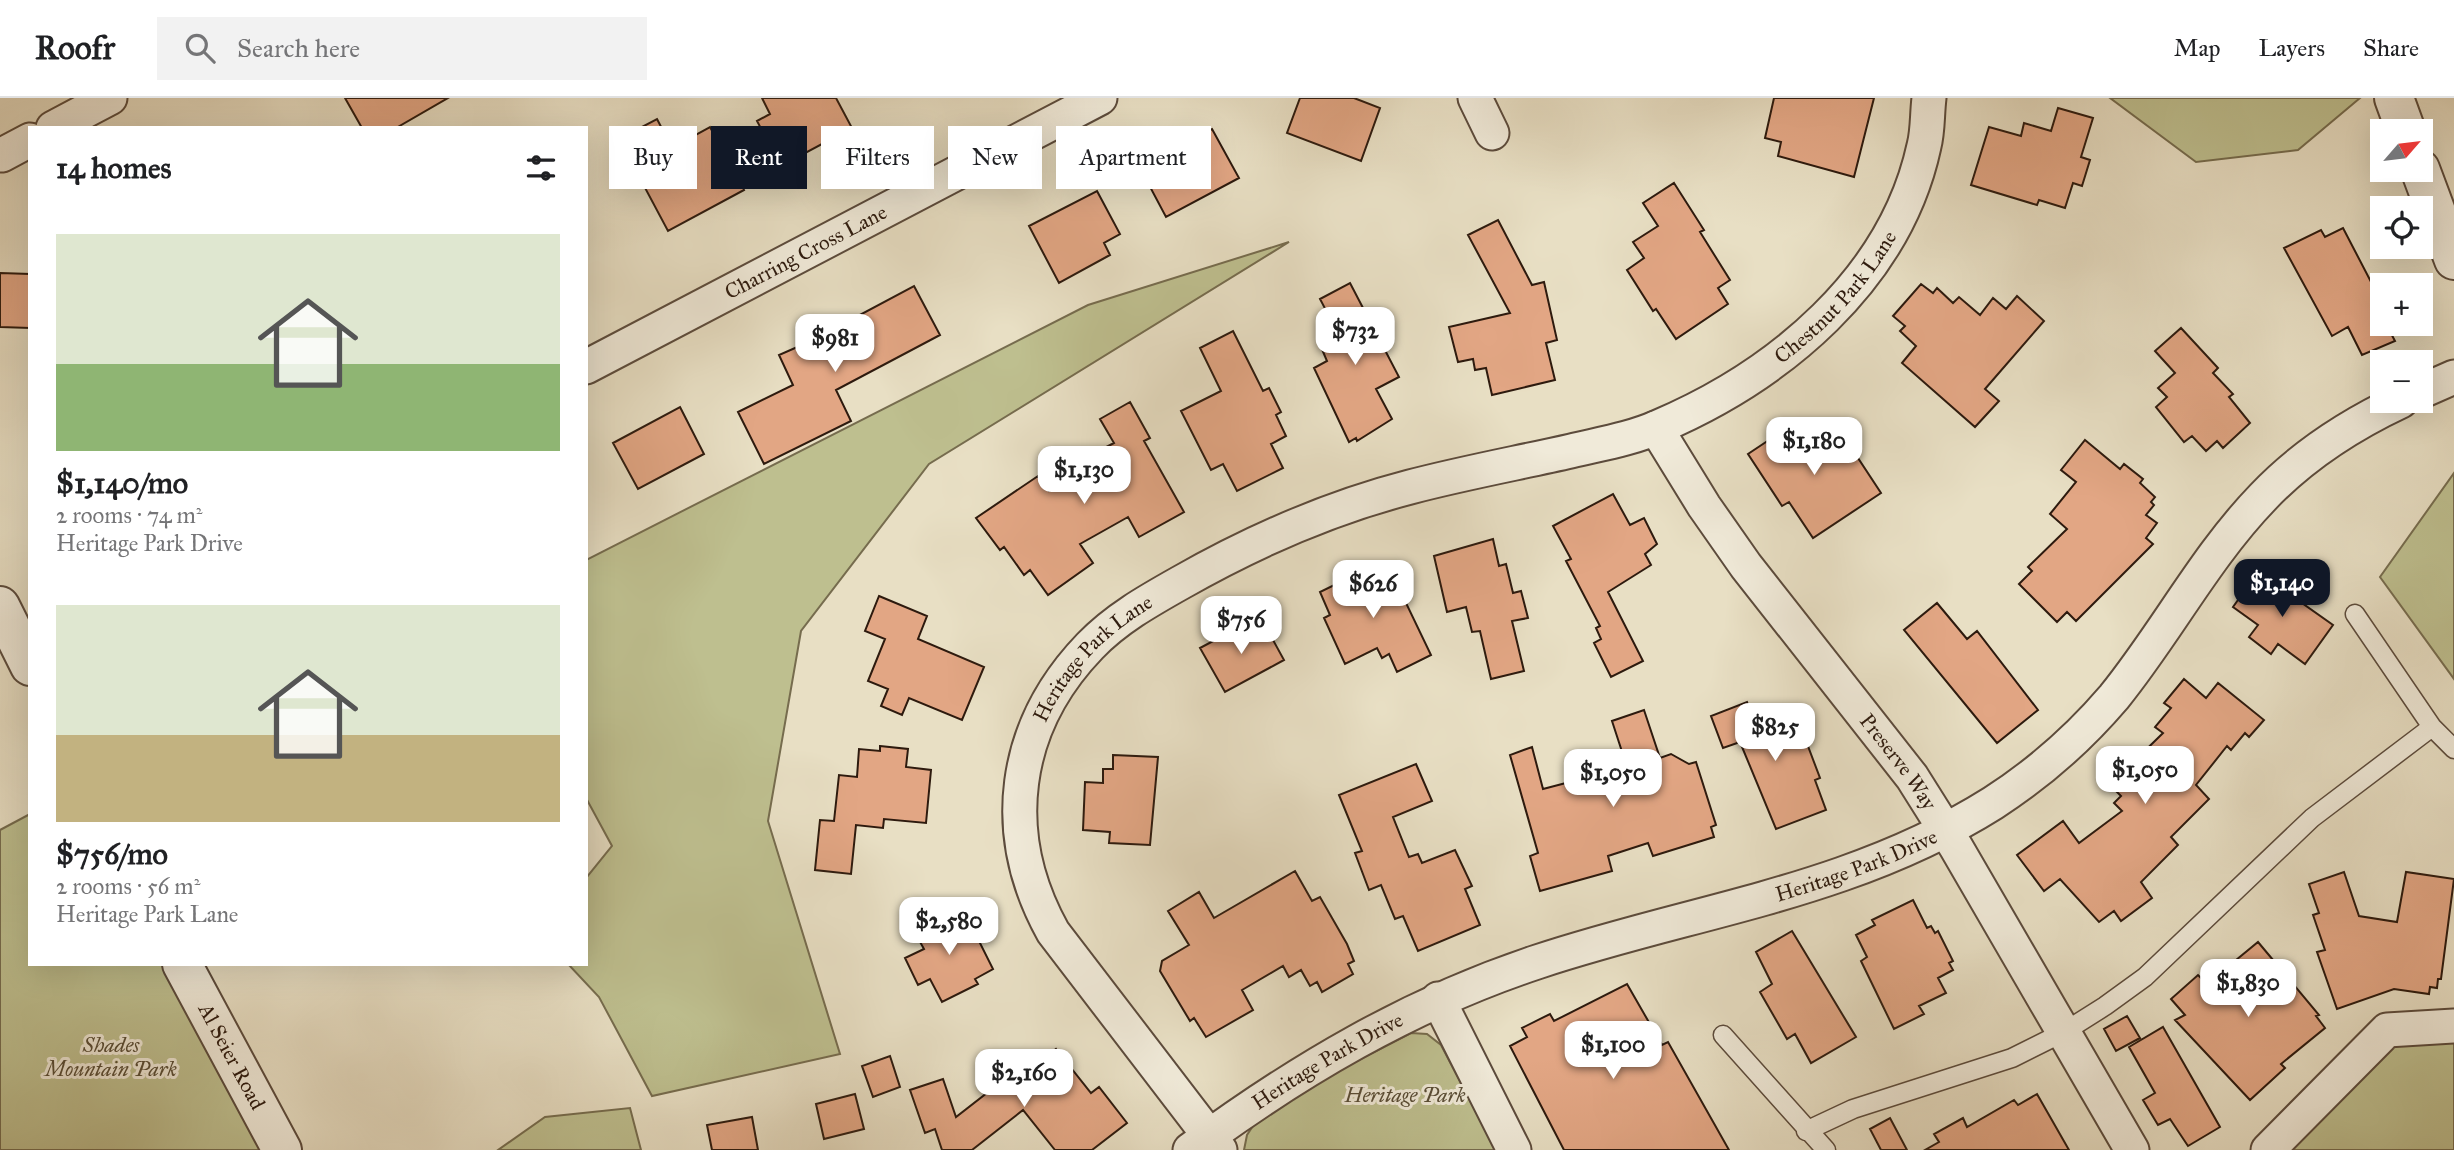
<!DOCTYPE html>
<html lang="en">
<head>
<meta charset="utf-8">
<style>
	:root { --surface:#fff; --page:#f2f2f2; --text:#202124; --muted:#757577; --line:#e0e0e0; --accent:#111827 }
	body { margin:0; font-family:"IM FELL Great Primer",serif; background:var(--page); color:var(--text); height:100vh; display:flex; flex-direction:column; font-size:26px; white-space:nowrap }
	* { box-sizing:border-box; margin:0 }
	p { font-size:23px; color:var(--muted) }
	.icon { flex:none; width:38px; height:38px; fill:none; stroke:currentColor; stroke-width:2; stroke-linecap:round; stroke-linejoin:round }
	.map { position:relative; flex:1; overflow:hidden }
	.panel { position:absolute; left:28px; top:28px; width:560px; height:840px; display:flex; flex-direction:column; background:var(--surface); border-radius:0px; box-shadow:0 7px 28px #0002 }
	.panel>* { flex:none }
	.top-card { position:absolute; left:609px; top:28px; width:665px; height:63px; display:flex; gap:14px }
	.needle { width:46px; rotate:62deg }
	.controls { position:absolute; left:2370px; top:21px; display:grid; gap:14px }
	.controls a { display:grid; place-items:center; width:63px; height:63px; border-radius:0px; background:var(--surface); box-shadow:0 7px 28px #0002; font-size:35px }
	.price { position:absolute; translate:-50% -60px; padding:0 16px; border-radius:14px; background:#fff; color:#222; font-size:23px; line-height:46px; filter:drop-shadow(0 2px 4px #0008) }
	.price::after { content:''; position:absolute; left:50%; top:42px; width:21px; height:16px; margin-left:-10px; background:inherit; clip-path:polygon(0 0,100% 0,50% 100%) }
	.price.on { background:var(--accent); color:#fff }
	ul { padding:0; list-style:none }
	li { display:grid; align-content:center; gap:14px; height:371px; padding:0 28px }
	li span { display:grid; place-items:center; height:217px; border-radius:0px; color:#555 }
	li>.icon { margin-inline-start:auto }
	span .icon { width:126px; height:126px; fill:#fffc; stroke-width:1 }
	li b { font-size:30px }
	h2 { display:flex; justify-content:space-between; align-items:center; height:84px; padding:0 28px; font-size:30px }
	.tag { padding:0 24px; border-radius:0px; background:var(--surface); box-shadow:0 7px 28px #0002; font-size:24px; line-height:63px }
	.tag.on { background:var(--accent); color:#fff }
	header { display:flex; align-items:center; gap:42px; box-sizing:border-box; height:98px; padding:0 35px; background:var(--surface); border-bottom:2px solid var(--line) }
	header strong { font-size:33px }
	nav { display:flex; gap:38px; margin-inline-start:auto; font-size:24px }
	.search { width:490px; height:63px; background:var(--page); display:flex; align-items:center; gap:18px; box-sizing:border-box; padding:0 24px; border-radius:0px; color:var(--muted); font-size:26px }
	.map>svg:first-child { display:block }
	.green { fill:#bebf8f; stroke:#766c4e; stroke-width:2 }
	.building { fill:#e2a684; stroke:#2d1a0e; stroke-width:2 }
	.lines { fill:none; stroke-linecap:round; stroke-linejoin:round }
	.service-casing { stroke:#5c4b3c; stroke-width:21 }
	.minor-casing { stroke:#5c4b3c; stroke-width:37 }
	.tertiary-casing { stroke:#5c4b3c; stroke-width:42 }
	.service { stroke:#f0ead9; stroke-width:18 }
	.minor { stroke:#f0ead9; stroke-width:33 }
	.tertiary { stroke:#f0ead9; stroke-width:38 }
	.labels { text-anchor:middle; stroke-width:6; stroke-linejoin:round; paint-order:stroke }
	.street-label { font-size:21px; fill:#2d1a0e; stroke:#f0ead9 }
	.park-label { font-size:21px; font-style:italic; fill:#584c35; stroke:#f0ead9 }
</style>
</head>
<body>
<header>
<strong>Roofr</strong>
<div class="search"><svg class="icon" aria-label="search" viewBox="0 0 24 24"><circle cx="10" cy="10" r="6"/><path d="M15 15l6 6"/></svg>Search here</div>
<nav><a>Map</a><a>Layers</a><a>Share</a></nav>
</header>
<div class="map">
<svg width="2454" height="1052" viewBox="0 0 2454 1052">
	<rect width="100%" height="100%" fill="#e8dfc4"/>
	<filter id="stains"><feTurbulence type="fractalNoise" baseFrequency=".00286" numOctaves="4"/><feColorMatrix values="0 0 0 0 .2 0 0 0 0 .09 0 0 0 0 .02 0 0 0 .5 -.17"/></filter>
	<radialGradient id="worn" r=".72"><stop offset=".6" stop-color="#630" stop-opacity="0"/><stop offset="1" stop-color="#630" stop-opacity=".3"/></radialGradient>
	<path class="green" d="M2110 0H2360L2298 52 2196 64Z
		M1289 144 929 366 801 533 768 723 840 956 652 998 599 899 568 866H586V780L612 748 586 700V462L1088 207Z
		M2454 375V581L2380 479Z
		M30 716V866H175L267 1052H0V732Z
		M2454 928V1052H2268L2387 932Z
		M1411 935 1427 936 1441 947 1496 1052H1244L1247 1037 1255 1025 1318 983Z
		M630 1010 641 1052H498L545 1019Z"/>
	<path class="building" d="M345 0H448L396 30H362Z
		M762 0H836L852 30 781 68 757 23 770 16Z
		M1300 0H1354L1380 10 1361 63 1287 35Z
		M1774 0H1874L1854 79 1778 58 1781 44 1765 40Z
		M2058 10 2093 20 2081 59 2090 62 2082 88 2073 85 2065 110 2039 102 2037 107 1971 87 1989 29 2021 38 2024 25 2051 33Z
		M657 21 672 50 710 29 744 92 668 133 619 41Z
		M1212 31 1239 80 1166 119 1140 70Z
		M1674 85 1704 132 1700 134 1730 182 1718 190 1728 206 1676 241 1656 211 1653 213 1627 172 1644 160 1633 144 1658 128 1643 105Z
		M1097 93 1120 136 1104 145 1110 157 1059 185 1029 128Z
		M1498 122 1532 187 1544 184 1557 242 1546 245 1555 282 1492 297 1486 270 1475 272 1473 261 1458 264 1449 229 1510 215 1468 137Z
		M2343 130 2382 205V226H2386L2395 243 2362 257 2348 229 2332 238 2284 150 2321 132 2325 139Z
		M0 175 30 176V230L0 229Z
		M1350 185 1399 279 1376 291 1392 321 1357 343 1356 340 1349 344 1314 270 1327 263 1321 249 1340 239 1320 201Z
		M1921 186 1933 195 1937 190 1953 205 1959 199 1980 217 1993 200 2006 211 2017 198 2044 223 1985 291 1999 303 1975 329 1902 265 1916 248 1900 233 1905 228 1893 218Z
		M914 188 940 237 836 292 851 323 764 366 738 314 793 287 779 257 811 243Z
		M2181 230 2218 270 2213 275 2233 296 2229 299 2250 325 2223 350 2217 343 2206 353 2192 338 2184 344 2156 309 2167 299 2158 290 2175 275 2155 253Z
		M1233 233 1263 293 1269 290 1281 314 1276 317 1286 338 1271 346 1283 370 1237 393 1223 366 1211 372 1181 313 1221 293 1200 250Z
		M1130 304 1150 340 1144 343 1184 414 1139 439 1128 419 1080 446 1093 465 1048 497 1030 472 1024 477 1004 449 1000 452 976 420 1038 378 1049 393 1097 367 1091 357 1114 345 1100 321Z
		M680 309 704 356 638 391 613 345Z
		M1819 324 1844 361 1854 354 1881 395 1813 440 1789 404 1782 408 1748 356 1778 336 1779 339 1799 328 1802 332Z
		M2085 342 2120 371 2124 366 2143 381 2140 385 2155 399 2151 404 2154 407 2146 417 2157 425 2146 440 2153 446 2076 523 2067 514 2057 524 2019 486 2032 473 2028 469 2067 431 2050 416 2076 384 2061 372Z
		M1613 396 1630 427 1644 420 1657 446 1645 456 1651 467 1608 494 1643 563 1611 579 1594 545 1601 541 1596 530 1600 528 1566 463 1571 461 1553 428Z
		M1493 441 1499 468 1506 466 1513 495 1521 493 1528 520 1512 523 1524 573 1491 581 1480 533 1472 534 1466 509 1447 514 1434 458Z
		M1375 467 1384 487 1395 482 1431 557 1397 574 1389 556 1382 560 1377 550 1345 566 1324 520 1330 517 1320 494Z
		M2258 474 2333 527 2305 566 2278 546 2271 556 2249 539 2258 527 2233 509Z
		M879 498 927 518 918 541 984 569 962 622 909 600 902 617 881 608 888 591 868 583 885 541 865 533Z
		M1937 505 1967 541 1977 533 2038 612 1997 645 1904 532Z
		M1245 526 1249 533 1256 529 1260 535 1267 531 1284 562 1225 594 1200 550Z
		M2184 581 2206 600 2218 585 2264 622 2249 639 2245 635 2231 652 2227 648 2196 687 2209 701 2171 739 2178 747 2141 784 2152 800 2121 823 2114 813 2099 824 2060 781 2044 793 2017 757 2063 723 2079 745 2122 713 2114 705 2121 698 2110 687 2163 635 2155 629 2171 610 2164 605Z
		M1747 604 1751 615 1757 613 1763 629 1791 619 1795 629 1800 627 1820 680 1815 682 1826 712 1776 731 1740 644 1723 650 1711 618Z
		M1644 612 1660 660 1671 656 1689 666 1696 664 1716 727 1711 729 1714 739 1653 758 1648 745 1608 758 1612 773 1540 793 1530 758 1538 755 1510 657 1532 649 1543 691 1627 669 1612 623Z
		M880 648 908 651 906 669 931 672 926 725 884 721 883 730 856 727 851 776 815 772 820 722 834 723 839 677 857 679 859 651 880 653Z
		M1113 657 1158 659 1150 747 1109 745 1110 734 1083 732 1085 684 1103 685V671H1113Z
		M1416 666 1432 703 1393 719 1409 759 1418 756 1422 765 1455 752 1472 788 1465 791 1480 827 1418 853 1403 818 1395 821 1381 787 1369 792 1355 755 1362 753 1339 697Z
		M1295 773 1312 803 1320 799 1347 846 1354 863 1348 866 1353 876 1322 894 1317 884 1310 888 1301 872 1289 879 1283 868 1242 892 1253 912 1206 939 1194 920 1190 923 1160 873 1162 863 1189 847 1168 813 1199 794 1214 820Z
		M2344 774 2359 818 2397 824 2406 774 2454 781 2441 881H2438L2437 890 2430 889 2429 896 2394 891 2337 911 2317 854 2325 852 2313 817 2319 815 2309 786Z
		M1913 802 1927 830 1931 828 1935 835 1938 833 1953 863 1949 865 1953 872 1938 880 1946 895 1919 908 1924 916 1894 931 1861 863 1867 859 1856 837 1875 827 1872 822Z
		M948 816 954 828 968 821 993 871 975 881 978 886 942 904 930 881 918 887 905 860 924 851 914 833Z
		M1792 833 1856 939 1811 965 1795 936 1787 941 1760 894 1772 886 1756 854Z
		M2258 844 2319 917 2316 918 2325 930 2281 966 2285 970 2250 1002 2175 922 2185 917 2171 901 2198 877 2207 886Z
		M1627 886 1662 947 1668 944 1729 1052H1564L1510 948 1527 939 1522 930 1550 916 1554 923Z
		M2127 918 2140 940 2116 953 2104 931Z
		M2163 929 2220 1029 2188 1048 2170 1021 2158 1027 2143 1002 2155 995 2129 949Z
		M1056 951 1091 995 1099 989 1127 1025 1092 1052H1055L1023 1012 972 1052H942L935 1031 925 1035 910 992 943 981 956 1019 1037 956 1042 962Z
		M890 958 900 989 873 999 862 968Z
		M855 996 864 1031 824 1041 816 1006Z
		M2037 996 2069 1052H1925L1939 1044 1934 1036 1963 1020 1967 1029 2014 1002 2018 1007Z
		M752 1019 758 1052H712L707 1027Z
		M1890 1020 1907 1052H1881L1870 1031Z"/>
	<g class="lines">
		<g class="service-casing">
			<path id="service" d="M2355 516 2432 629 2454 651
				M1723 937 1826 1052
				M1806 1033 1853 1011 2012 960 2064 934 2105 908 2145 879 2312 720 2432 629"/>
		</g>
		<g class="minor-casing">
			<g id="minor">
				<path d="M1475 0 1492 35"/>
				<path d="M53 30 110 0"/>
				<path d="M2 57 30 42"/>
				<path id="s1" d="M586 269 1100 0"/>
				<path d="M2420 294 2454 279"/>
				<path id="s2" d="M1656 330 1704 408 1746 468 1912 679 1956 749 2132 1052"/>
				<path d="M1438 901 1514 1052"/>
				<path id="s3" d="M1190 1052C1297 973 1410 906 1537 864 1693 812 1850 795 1993 705 2038 676 2079 640 2114 599 2166 535 2205 459 2263 399 2301 359 2352 326 2401 303"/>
				<path id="s4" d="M1220 1052 1053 834C998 735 1012 629 1090 548 1116 521 1148 503 1180 485 1252 444 1329 410 1410 389 1463 375 1518 365 1571 353 1600 346 1631 341 1658 329 1778 278 1895 182 1924 48 1928 33 1927 16 1929 0"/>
				<path d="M2268 1052 2387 932 2454 928"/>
			</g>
		</g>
		<g class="tertiary-casing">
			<g id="tertiary">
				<path d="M2394 0 2406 33"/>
				<path d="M2420 71 2454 162"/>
				<path d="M0 508 30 568"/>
				<path id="s5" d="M182 866 282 1052"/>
			</g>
		</g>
		<use href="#service" class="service"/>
		<use href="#minor" class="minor"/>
		<use href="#tertiary" class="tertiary"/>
	</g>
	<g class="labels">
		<g class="street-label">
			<text dy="7" stroke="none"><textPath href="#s1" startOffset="248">Charring Cross Lane</textPath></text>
			<text dy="7" stroke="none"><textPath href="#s4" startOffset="1424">Chestnut Park Lane</textPath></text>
			<text dy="7" stroke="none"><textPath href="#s4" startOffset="578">Heritage Park Lane</textPath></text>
			<text dy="7" stroke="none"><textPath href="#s2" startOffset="413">Preserve Way</textPath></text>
			<text dy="7" stroke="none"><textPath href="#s3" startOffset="730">Heritage Park Drive</textPath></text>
			<text dy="7" stroke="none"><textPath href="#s5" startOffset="105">Al Seier Road</textPath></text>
			<text dy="7" stroke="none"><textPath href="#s3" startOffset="164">Heritage Park Drive</textPath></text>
		</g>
		<g class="park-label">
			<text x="111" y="954">Shades<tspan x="111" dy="24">Mountain Park</tspan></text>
			<text x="1405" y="1004">Heritage Park</text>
		</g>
	</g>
	<rect width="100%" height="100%" filter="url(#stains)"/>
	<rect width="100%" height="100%" fill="url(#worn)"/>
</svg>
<div class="controls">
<a><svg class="needle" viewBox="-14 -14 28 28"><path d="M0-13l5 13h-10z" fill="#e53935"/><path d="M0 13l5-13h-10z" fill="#757577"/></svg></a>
<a><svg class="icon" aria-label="locate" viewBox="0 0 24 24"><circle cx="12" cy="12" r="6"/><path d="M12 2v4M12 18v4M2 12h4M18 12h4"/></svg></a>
<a>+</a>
<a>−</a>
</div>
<b class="price" style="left:1355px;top:269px">$732</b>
<b class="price" style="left:835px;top:276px">$981</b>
<b class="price" style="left:1814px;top:379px">$1,180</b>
<b class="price" style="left:1084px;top:408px">$1,130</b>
<b class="price on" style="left:2282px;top:521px">$1,140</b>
<b class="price" style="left:1373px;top:522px">$626</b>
<b class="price" style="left:1241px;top:558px">$756</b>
<b class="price" style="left:1775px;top:665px">$825</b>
<b class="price" style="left:2145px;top:708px">$1,050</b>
<b class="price" style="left:1613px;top:711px">$1,050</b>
<b class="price" style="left:949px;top:859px">$2,580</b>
<b class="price" style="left:2248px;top:921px">$1,830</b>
<b class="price" style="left:1613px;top:983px">$1,100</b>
<b class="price" style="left:1024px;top:1011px">$2,160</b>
<div class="top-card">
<a class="tag">Buy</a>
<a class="tag on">Rent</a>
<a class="tag">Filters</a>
<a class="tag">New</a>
<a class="tag">Apartment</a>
</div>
<section class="panel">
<h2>14 homes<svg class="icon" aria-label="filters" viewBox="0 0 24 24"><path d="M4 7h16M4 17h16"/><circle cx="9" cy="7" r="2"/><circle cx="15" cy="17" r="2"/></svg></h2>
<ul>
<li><span style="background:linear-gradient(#dfe7d0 60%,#8fb573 0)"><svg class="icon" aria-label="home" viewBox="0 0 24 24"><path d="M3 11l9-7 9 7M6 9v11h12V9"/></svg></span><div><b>$1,140/mo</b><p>2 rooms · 74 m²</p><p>Heritage Park Drive</p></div></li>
<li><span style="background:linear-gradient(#dfe7d0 60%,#c2b280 0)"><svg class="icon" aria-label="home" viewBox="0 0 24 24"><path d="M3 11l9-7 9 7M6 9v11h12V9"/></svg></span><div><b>$756/mo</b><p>2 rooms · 56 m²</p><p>Heritage Park Lane</p></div></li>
</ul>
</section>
</div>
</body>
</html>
